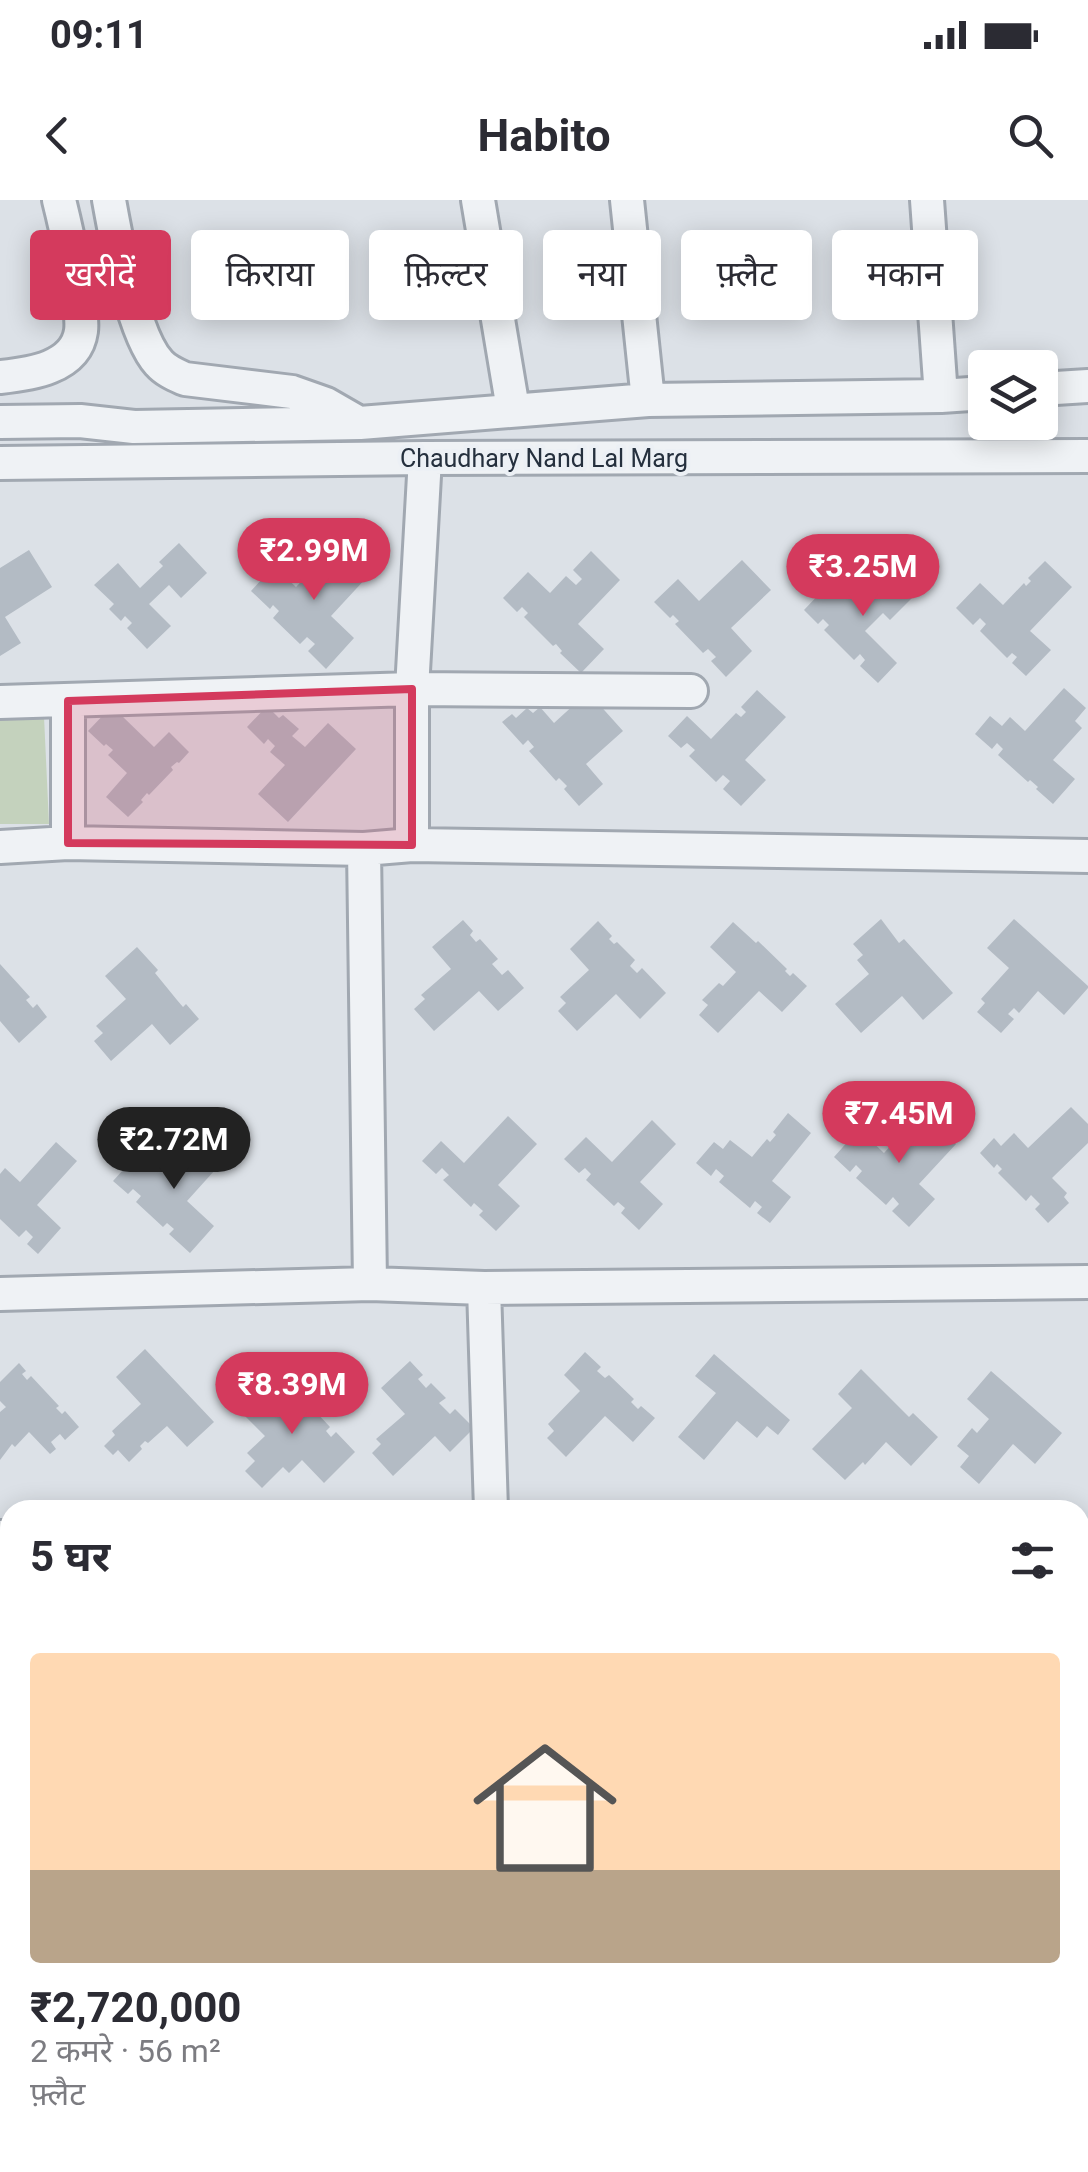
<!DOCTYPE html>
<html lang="hi">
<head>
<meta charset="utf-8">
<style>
	:root { --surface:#fff; --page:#f2f2f3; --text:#2b2b33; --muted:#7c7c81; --accent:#d43a5d }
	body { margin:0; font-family:Roboto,"Noto Sans Devanagari",sans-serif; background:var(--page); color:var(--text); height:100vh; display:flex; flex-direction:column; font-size:38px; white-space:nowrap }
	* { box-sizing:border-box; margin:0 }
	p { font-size:32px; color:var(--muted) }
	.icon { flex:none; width:55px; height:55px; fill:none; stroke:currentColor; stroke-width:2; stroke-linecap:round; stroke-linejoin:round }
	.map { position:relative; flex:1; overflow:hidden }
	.panel { position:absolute; left:0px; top:1300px; width:1090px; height:672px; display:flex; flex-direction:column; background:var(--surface); border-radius:30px 30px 0 0; box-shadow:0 5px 25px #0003 }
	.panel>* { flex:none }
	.banner { position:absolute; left:30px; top:30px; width:1030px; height:90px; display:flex; gap:20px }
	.controls { position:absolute; left:968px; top:150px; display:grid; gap:20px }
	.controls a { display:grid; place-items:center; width:90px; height:90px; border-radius:10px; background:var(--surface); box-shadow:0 5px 25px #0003; font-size:50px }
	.price { position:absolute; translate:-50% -85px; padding:0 22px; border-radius:35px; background:var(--accent); color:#fff; font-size:32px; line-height:65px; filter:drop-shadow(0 2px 5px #0008) }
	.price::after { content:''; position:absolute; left:50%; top:60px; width:30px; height:22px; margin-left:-15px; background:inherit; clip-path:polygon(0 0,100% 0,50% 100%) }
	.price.current { background:#222; color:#fff }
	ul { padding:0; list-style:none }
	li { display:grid; align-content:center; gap:20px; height:530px; padding:0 30px }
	li span { display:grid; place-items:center; height:310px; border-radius:10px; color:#555 }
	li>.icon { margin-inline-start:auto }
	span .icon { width:180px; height:180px; fill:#fffc; stroke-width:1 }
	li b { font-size:42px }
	h2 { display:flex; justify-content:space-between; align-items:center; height:120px; padding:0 30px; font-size:42px }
	.tag { padding:0 35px; border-radius:10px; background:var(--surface); box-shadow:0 5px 25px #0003; font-size:35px; line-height:90px }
	.tag.current { background:var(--accent); color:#fff }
	.status { display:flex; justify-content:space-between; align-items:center; height:70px; padding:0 50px; background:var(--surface); direction:ltr }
	.status svg { height:28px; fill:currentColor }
	header { display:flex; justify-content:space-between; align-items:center; height:130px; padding:0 30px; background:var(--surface); font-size:45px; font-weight:700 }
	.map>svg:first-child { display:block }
	.green { fill:#c4d2bd }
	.building { fill:#b3bbc4 }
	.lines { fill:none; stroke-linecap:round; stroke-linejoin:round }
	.minor-casing { stroke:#a1a8b1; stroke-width:38 }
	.minor { stroke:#eff2f5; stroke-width:32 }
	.marked { fill:#d43a5d; fill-opacity:0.2; stroke:#d43a5d; stroke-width:8; stroke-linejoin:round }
	.labels { text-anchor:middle; stroke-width:8; stroke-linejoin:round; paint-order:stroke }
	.street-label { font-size:25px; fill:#25303e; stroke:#ecf0f5 }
</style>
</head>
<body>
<div class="status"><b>09:11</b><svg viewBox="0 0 49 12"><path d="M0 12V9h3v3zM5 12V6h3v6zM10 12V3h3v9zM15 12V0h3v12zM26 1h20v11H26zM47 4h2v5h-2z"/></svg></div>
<header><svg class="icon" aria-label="back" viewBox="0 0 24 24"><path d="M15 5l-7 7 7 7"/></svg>Habito<svg class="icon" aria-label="search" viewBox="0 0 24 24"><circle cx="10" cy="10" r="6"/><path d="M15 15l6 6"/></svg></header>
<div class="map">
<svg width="1088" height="1972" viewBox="0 0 1088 1972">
	<rect width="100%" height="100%" fill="#dce1e7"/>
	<path class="green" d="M43 495 49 624H0V502Z
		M0 1356H10V1602L0 1603Z
		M1080 1372H1088V1929H1080Z"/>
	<path class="building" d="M179 343 207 373 181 398 169 385 149 404 171 426 147 449 127 428 132 423 125 416 121 421 109 409 114 404 94 385 118 363 140 388 163 366 159 362Z
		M336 345 368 376 331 416 354 438 326 469 308 451 315 444 307 437 300 444 273 418 279 411 273 405 270 409 251 391 274 366 296 387Z
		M29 350 52 387 5 417 21 443 0 456V368Z
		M591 351 620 380 578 424 604 449 581 473 560 453 562 451 556 444 553 446 524 417 528 413 522 407 517 412 503 398 528 372 550 393 566 376 576 385 582 379 573 370Z
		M742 360 771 390 731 428 752 451 726 477 711 461 716 457 708 449 703 453 675 424 679 421 673 415 670 418 654 402 678 379 699 401Z
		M1045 361 1072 387 1030 431 1051 450 1026 476 1012 463 1017 457 1012 453 1007 458 980 431 986 424 980 418 973 425 956 408 980 383 1003 405 1024 383 1026 386 1031 381 1028 378Z
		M892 366 918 392 890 420 883 413 865 431 897 463 878 483 860 466 865 460 860 454 854 460 824 430 829 425 823 419 818 424 804 410 823 390 830 398 840 387 856 403Z
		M1064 488 1086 508 1075 521 1082 528 1053 560 1075 579 1053 604 1036 589 1038 587 1030 580 1028 582 998 555 1003 549 997 543 992 549 975 534 990 516 1002 526 1010 517 1025 531Z
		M757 490 786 517 745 560 766 580 741 606 723 589 730 581 723 575 716 582 689 556 695 550 687 543 681 548 668 536 687 516 711 539 736 513 741 517 746 512 741 507Z
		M588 492 623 531 586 564 603 584 579 606 564 589 567 586 559 578 556 581 529 551 534 547 528 540 523 545 502 522 512 514 516 518 527 508 533 513 540 507 554 523Z
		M267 506 279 518 283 515 299 529 292 536 305 547 328 523 356 549 288 622 258 594 285 565 270 552 275 546 268 539 264 544 247 527Z
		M110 508 119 517 121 515 154 547 169 532 189 552 179 563 177 562 171 567 173 570 149 595 147 593 141 600 143 602 128 617 106 597 127 573 108 555 113 550 106 544 104 546 88 531Z
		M881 719 899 743 904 739 953 793 923 820 902 796 861 833 835 804 869 774 857 760 863 755 853 744Z
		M1014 719 1088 786V788L1064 815 1038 791 1019 813 1014 808 1008 814 1014 819 1001 833 977 812 985 803 981 799 1009 768 987 748Z
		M463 720 473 731 470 735 476 742 480 739 498 759 492 764 502 775 508 770 524 788 498 811 479 791 434 831 414 809 425 799 421 795 451 769 432 747Z
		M598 721 612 736 609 739 614 744 617 742 635 760 630 766 637 773 642 768 666 793 640 819 616 794 577 831 558 811 566 803 560 797 589 770 570 749Z
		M733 722 756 743 758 741 787 769 785 771 790 776 793 773 807 786 782 812 759 791 718 833 699 815 708 805 702 800 719 783 723 786 736 772 710 747Z
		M137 747 158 770 155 773 177 800 183 807 186 804 199 819 170 845 152 824 111 861 94 841 103 833 96 826 126 799 105 776Z
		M0 764 30 797 26 800 33 808 37 804 47 817 19 843 0 821Z
		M1071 907 1088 924V943L1052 978 1067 993 1064 997 1069 1003 1048 1023 1035 1009 1040 1004 1031 995 1026 1001 998 973 1002 969 997 964 994 968 980 953 994 938 1001 946 1014 933 1028 948Z
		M788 913 811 933 772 981 791 997 770 1023 757 1013 762 1007 755 1001 750 1008 719 982 724 976 716 969 711 976 696 963 714 942 723 949 730 940 752 957 767 939 770 942 776 935 773 932Z
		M921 913 956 944 919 984 935 999 909 1027 892 1011 899 1004 893 997 886 1005 856 978 862 971 856 965 850 972 834 957 859 929 884 953Z
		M508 916 537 944 498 985 520 1006 496 1031 479 1015 483 1011 474 1003 471 1007 443 980 449 975 442 968 436 974 422 961 441 941 464 963Z
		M652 920 676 944 640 982 663 1004 639 1030 621 1013 625 1008 618 1002 614 1006 586 980 591 974 585 968 579 973 564 959 586 937 612 962Z
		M198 937 224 960 187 1001 214 1026 190 1053 169 1034 174 1029 167 1023 163 1027 136 1002 141 996 133 989 128 994 113 981 134 958 142 966 148 960 165 975 180 958 185 962 189 957 185 952Z
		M56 942 77 961 37 1005 61 1028 38 1054 27 1044 33 1037 26 1030 19 1037 0 1019V974L5 968 20 982Z
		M145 1149 214 1222 187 1247 167 1226 148 1243 145 1241 140 1246 142 1249 129 1262 118 1250 113 1255 104 1246 115 1235 112 1231 141 1204 116 1177Z
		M585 1152 601 1167 597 1171 605 1178 609 1175 634 1199 631 1202 638 1209 641 1206 655 1218 633 1242 605 1216 566 1257 547 1238 554 1231 548 1224 580 1191 564 1175Z
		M714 1154 790 1220 778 1235 767 1226 757 1238 737 1221 704 1260 678 1237 716 1193 695 1176Z
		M410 1161 423 1175 418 1179 426 1188 431 1183 446 1198 439 1203 450 1214 455 1209 474 1228 450 1252 435 1236 393 1276 372 1253 381 1244 376 1239 405 1214 381 1188Z
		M19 1163 26 1171 22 1174 27 1180 31 1176 59 1206 56 1208 62 1214 65 1211 79 1227 65 1240 60 1234 51 1242 56 1249 50 1254 29 1232 15 1247 12 1244 0 1260V1212L6 1207 0 1201V1182Z
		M861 1169 909 1217 913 1213 938 1237 911 1266 886 1242 865 1265 863 1262 845 1280 812 1249 852 1208 838 1194Z
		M991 1171 1062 1233 1035 1264 1013 1244 979 1284 960 1267 969 1256 957 1246 972 1228 977 1233 989 1219 967 1199Z
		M281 1177 295 1190 289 1196 296 1204 303 1198 330 1227 326 1231 331 1237 336 1232 355 1252 324 1283 302 1260 289 1273 283 1267 262 1288 245 1271 255 1261 247 1253 265 1236 243 1214Z
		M1080 1960H1088V1972H1050V1962H1080Z
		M65 1962H109V1972H65Z
		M139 1962H182L183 1972H140Z
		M313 1962H353V1972H313Z
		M399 1962H434V1972H399Z
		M520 1962H552L558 1972H519L515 1965Z
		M611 1962H650L657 1972H618Z"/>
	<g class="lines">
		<g class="minor-casing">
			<path id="minor" d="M109 0C116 39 133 135 159 163 166 171 176 175 185 179L292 192 326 204 359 223
				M478 0 513 209
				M627 0 648 200
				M927 0 941 196
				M0 177C30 174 76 168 81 131 83 116 78 99 76 84 72 56 66 28 59 0
				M1040 189 1088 186
				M0 222 80 221 134 227 360 223 648 200 941 196 985 193
				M0 263 425 258 1088 256
				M68 501V643
				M0 502 412 489 691 491
				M412 645V489L425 258
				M0 647 68 643 364 649 412 645 1088 656
				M364 649 370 1084
				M484 1088 491 1310
				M0 1094 370 1084 484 1088 1088 1082
				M0 1337H10
				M1080 1339H1088
				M0 1842H10
				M230 1972V1962
				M721 1972V1962"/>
		</g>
		<use href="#minor" class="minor"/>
	</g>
	<path class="marked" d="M412 489V645L68 643V501Z"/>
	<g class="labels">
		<g class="street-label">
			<text x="544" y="267">Chaudhary Nand Lal Marg</text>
		</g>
	</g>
</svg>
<div class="controls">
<a><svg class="icon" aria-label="layers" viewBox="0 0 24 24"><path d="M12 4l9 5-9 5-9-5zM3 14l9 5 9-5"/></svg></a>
</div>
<b class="price" style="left:314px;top:403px">₹2.99M</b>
<b class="price" style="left:863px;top:419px">₹3.25M</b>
<b class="price" style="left:899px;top:966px">₹7.45M</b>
<b class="price current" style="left:174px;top:992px">₹2.72M</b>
<b class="price" style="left:292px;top:1237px">₹8.39M</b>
<div class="banner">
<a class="tag current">खरीदें</a>
<a class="tag">किराया</a>
<a class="tag">फ़िल्टर</a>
<a class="tag">नया</a>
<a class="tag">फ़्लैट</a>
<a class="tag">मकान</a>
</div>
<section class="panel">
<h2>5 घर<svg class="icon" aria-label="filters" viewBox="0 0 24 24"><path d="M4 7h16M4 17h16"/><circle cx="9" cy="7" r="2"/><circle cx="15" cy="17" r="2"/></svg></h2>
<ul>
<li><span style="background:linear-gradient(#ffd9b3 70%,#b9a48a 0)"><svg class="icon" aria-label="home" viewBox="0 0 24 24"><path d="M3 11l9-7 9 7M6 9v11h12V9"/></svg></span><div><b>₹2,720,000</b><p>2 कमरे · 56 m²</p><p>फ़्लैट</p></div></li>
</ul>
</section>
</div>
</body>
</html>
